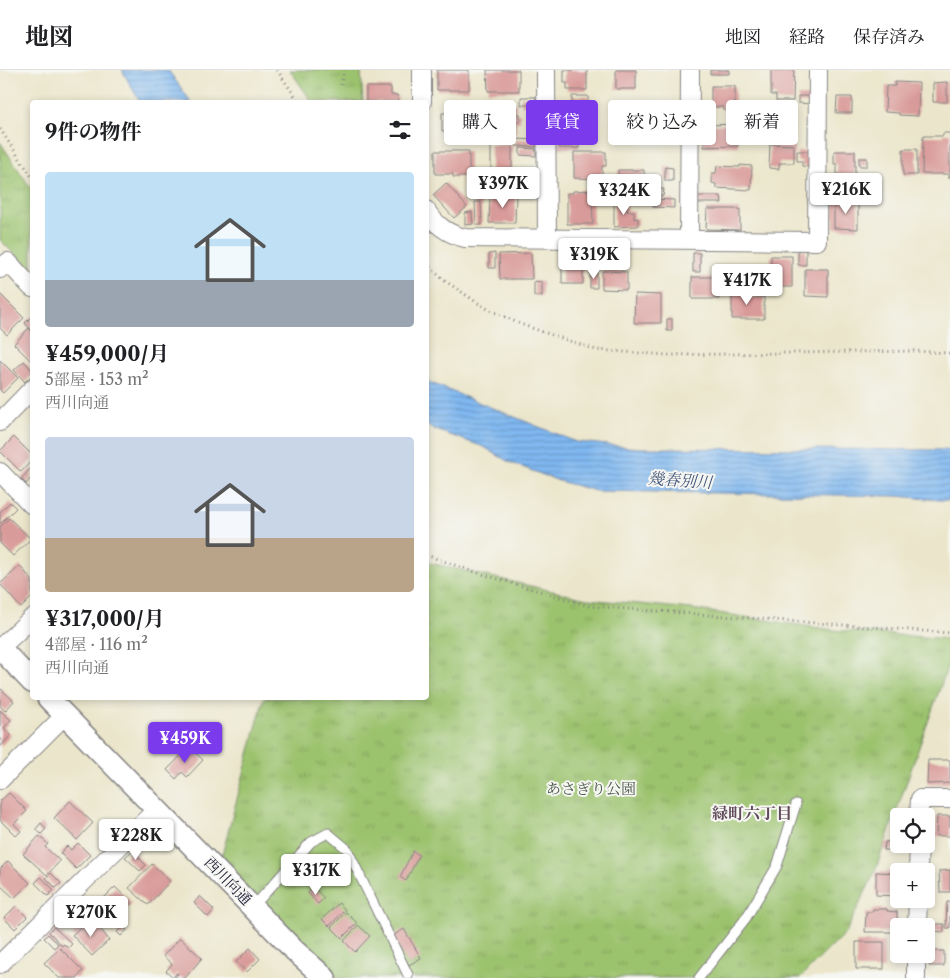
<!DOCTYPE html>
<html lang="ja">
<head>
<meta charset="utf-8">
<style>
	:root { --surface:#fff; --page:#f2f2f2; --text:#202124; --muted:#757577; --line:#e0e0e0; --accent:#7c3aed }
	body { margin:0; font-family:"Libre Caslon Text","Noto Serif JP",serif; background:var(--page); color:var(--text); height:100vh; display:flex; flex-direction:column; font-size:19px; white-space:nowrap }
	* { box-sizing:border-box; margin:0 }
	p { font-size:16px; color:var(--muted) }
	.icon { flex:none; width:28px; height:28px; fill:none; stroke:currentColor; stroke-width:2; stroke-linecap:round; stroke-linejoin:round }
	.map { position:relative; flex:1; overflow:hidden }
	.details { position:absolute; left:30px; top:30px; width:399px; height:600px; display:flex; flex-direction:column; background:var(--surface); border-radius:5px; box-shadow:0 2px 8px #0003 }
	.details>* { flex:none }
	.guide { position:absolute; left:444px; top:30px; width:431px; height:45px; display:flex; gap:10px }
	.tools { position:absolute; left:890px; top:738px; display:grid; gap:10px }
	.tools a { display:grid; place-items:center; width:45px; height:45px; border-radius:5px; background:var(--surface); box-shadow:0 2px 8px #0003; font-size:25px }
	.price { position:absolute; translate:-50% -42px; padding:0 11px; border-radius:5px; background:#fff; color:#222; font-size:16px; line-height:32px; filter:drop-shadow(0 1px 2px #0008) }
	.price::after { content:''; position:absolute; left:50%; top:30px; width:15px; height:11px; margin-left:-8px; background:inherit; clip-path:polygon(0 0,100% 0,50% 100%) }
	.price.active { background:var(--accent); color:#fff }
	ul { padding:0; list-style:none }
	li { display:grid; align-content:center; gap:10px; height:265px; padding:0 15px }
	li span { display:grid; place-items:center; height:155px; border-radius:5px; color:#555 }
	li>.icon { margin-inline-start:auto }
	span .icon { width:90px; height:90px; fill:#fffc; stroke-width:1 }
	li b { font-size:21px }
	h2 { display:flex; justify-content:space-between; align-items:center; height:60px; padding:0 15px; font-size:21px }
	.chip { padding:0 18px; border-radius:5px; background:var(--surface); box-shadow:0 2px 8px #0003; font-size:18px; line-height:45px }
	.chip.active { background:var(--accent); color:#fff }
	header { display:flex; align-items:center; gap:30px; box-sizing:border-box; height:70px; padding:0 25px; background:var(--surface); border-bottom:1px solid var(--line) }
	header strong { font-size:24px }
	nav { display:flex; gap:28px; margin-inline-start:auto; font-size:18px }
	.map>svg:first-child { display:block }
	.park { fill:url(#park-tufts); stroke:#5e7254 }
	.water { fill:url(#water-rules); stroke:#516d96 }
	.building { fill:#d99b9a }
	.lines { fill:none; stroke-linecap:round; stroke-linejoin:round }
	.service-casing { stroke:#868483; stroke-width:11 }
	.minor-casing { stroke:#868483; stroke-width:20 }
	.tertiary-casing { stroke:#868483; stroke-width:24 }
	.path { stroke:#868483; stroke-width:3; stroke-dasharray:1 4; stroke-linecap:butt }
	.service { stroke:#fff; stroke-width:9 }
	.minor { stroke:#fff; stroke-width:18 }
	.tertiary { stroke:#fff; stroke-width:21 }
	.labels { text-anchor:middle; stroke-width:4; stroke-linejoin:round; paint-order:stroke }
	.park-label { font-size:15px; fill:#4c5a4c; stroke:#f6f6f2 }
	.street-label { font-size:15px; fill:#22223b; stroke:#f6f6f2 }
	.water-label { font-size:16px; font-style:italic; fill:#43567a; stroke:#f6f6f2 }
	.neighbourhood-label { font-size:16px; font-weight:bold; fill:#624c5c; stroke:#f6f6f2 }
</style>
</head>
<body>
<header>
<strong>地図</strong>
<nav><a>地図</a><a>経路</a><a>保存済み</a></nav>
</header>
<div class="map">
<svg width="950" height="908" viewBox="0 0 950 908">
	<defs>
		<pattern id="park-tufts" width="24" height="20" patternUnits="userSpaceOnUse" patternTransform="scale(1.25)"><rect width="24" height="20" fill="#9bc26d"/><path d="M3 7l-1-3M5 7V3M7 7l1-3M15 17l-1-3M17 17v-4M19 17l1-3" fill="none" stroke="#85a65f"/></pattern>
		<pattern id="water-rules" width="6" height="5" patternUnits="userSpaceOnUse" patternTransform="scale(1.25)"><rect width="6" height="5" fill="#80b8f0"/><path d="M0 2.5h6" fill="none" stroke="#6895c4"/></pattern>
	</defs>
	<rect width="100%" height="100%" fill="#f6f6f2"/>
	<filter id="ink" filterUnits="userSpaceOnUse"><feTurbulence type="fractalNoise" baseFrequency=".02" numOctaves="2"/><feDisplacementMap in="SourceGraphic" scale="10" xChannelSelector="R" yChannelSelector="G"/><feConvolveMatrix kernelMatrix="1 2 1 2 8 2 1 2 1" color-interpolation-filters="sRGB"/></filter>
	<filter id="wash" filterUnits="userSpaceOnUse"><feTurbulence type="fractalNoise" baseFrequency=".0096" numOctaves="4" result="noise"/><feDisplacementMap in="SourceGraphic" scale="20" xChannelSelector="R" yChannelSelector="G"/><feGaussianBlur stdDeviation="1.12" result="paint"/><feColorMatrix in="noise" values="0 0 0 0 0 0 0 0 0 0 0 0 0 0 0 0 0 1.4 0 .05"/><feComposite in="paint" operator="in"/></filter>
	<g filter="url(#wash)">
		<rect width="100%" height="100%" fill="#ebe6cb"/>
		<path class="park" d="M290 0H361L363 32H312Z
			M0 72 32 120V201L0 170Z
			M426 492 587 529 691 539 833 560 950 569V590L874 804 846 862 800 908H337L317 894 219 796 264 628H426Z"/>
		<path class="water" d="M122 0H168L191 32H140Z
			M426 311 576 372 639 378 950 380V431L897 426 596 421 559 411 509 392 484 377 436 360 426 355Z"/>
		<g id="blocks">
			<path class="building" d="M437 0H469V20H437Z
				M487 0H519V21H488Z
				M564 0H587V20H567V13H564Z
				M616 0H636V19H616Z
				M710 0H729V4H710Z
				M771 0H794L793 31H776V25H771Z
				M895 12 919 13 918 46 899 45V43L885 42 886 16H895Z
				M947 12V32H933V13Z
				M711 16H735V40H723V37H711Z
				M366 17H391V25H397L398 32H366Z
				M572 26H588V34H572Z
				M798 26H811V34L798 33Z
				M521 27H536V35H521Z
				M837 27H852V43H836Z
				M490 34H516V44H520V52H516V62H490Z
				M696 34H708V42L695 41Z
				M565 41H595V64L564 63Z
				M442 43H478L479 61H442Z
				M737 54 738 76 704 77 703 59H709V55Z
				M943 63H950V108H948V104H922L923 66H943Z
				M516 69 536 70V77L516 76Z
				M559 71H579V78H559Z
				M512 74V106L491 107V75Z
				M770 74 794 75V93H779V99L769 98Z
				M520 78 536 79V86L520 85Z
				M903 79H917V105H903Z
				M435 81H469V107H453V104H435Z
				M797 81H810L809 97 802 96V91H797Z
				M834 81H855V109H837V94H834Z
				M574 82H606V96H602V109L574 108Z
				M859 88H867V96H859Z
				M740 95 752 96 751 120 716 118V114L712 113V103H716L717 96 740 97Z
				M665 97 673 98V111H665Z
				M618 100H644V119H636V124H619Z
				M501 112 525 113V121L501 120Z
				M446 113 467 137 454 148 433 125Z
				M648 119H664L663 126H648Z
				M592 120 593 154H567V123H573V121Z
				M490 125H516L515 153H489Z
				M697 126H721L722 133H697Z
				M653 129 674 130V138L653 137Z
				M834 129H848V133H858V159L834 158Z
				M475 132H481L482 155H476Z
				M614 133H627V141H634V149L638 148V156L614 157Z
				M707 139H740V160L706 159Z
				M472 142 473 154 465 155V143Z
				M798 180H806V195H798Z
				M495 183V198H489V184Z
				M531 183 532 209H500L499 184Z
				M693 183H700V202H693Z
				M771 186H792V217H771Z
				M562 189H583V214H562Z
				M805 199H828V227L805 226Z
				M602 201 627 202V220L602 219Z
				M590 203H597V218H590Z
				M692 207H719V229H692Z
				M534 211 542 212V226H534Z
				M732 219H748V227H764V249H732Z
				M0 224 24 248 7 265 0 258Z
				M635 224 661 225V253H634Z
				M32 246V261L25 253Z
				M667 249H672V261H667Z
				M29 258 32 262V292L14 274Z
				M0 290 18 308 3 323 0 320Z
				M24 291 32 300V305L25 312 14 300Z
				M14 367 32 385V390L21 402 0 381Z
				M32 397V407L26 414 21 409Z
				M10 432 16 438 0 454V442Z
				M9 448 31 469 13 486 0 473V457Z
				M20 496 32 510V527L21 538 0 514Z
				M0 618 14 631 5 641 0 636Z
				M0 640 11 650 4 658 11 665 0 677Z
				M189 677 203 690 187 707 182 702 176 709 167 700Z
				M928 690H950V713L927 714Z
				M9 723 27 741 14 754 21 761 16 766 0 750V731Z
				M70 731 93 753 77 770 54 748Z
				M937 746H950V766H936Z
				M41 753 46 759 41 764 36 759Z
				M39 766 48 774 45 777 60 791 47 805 23 784Z
				M885 772H899V774H902V780H884Z
				M78 773 90 785 76 799 60 783 67 776 71 780Z
				M132 781 146 795 140 801 125 787Z
				M413 781 419 785 406 811 400 807Z
				M8 791 30 813 14 828 0 815V799Z
				M152 794 170 811 148 835 129 818Z
				M950 800V822H940L939 801Z
				M876 802 899 803 898 826 876 825Z
				M51 803 61 813 56 818 46 808Z
				M41 807 54 820 48 826 35 813Z
				M115 817 132 833 112 852 99 839 102 835 100 832Z
				M313 817 324 828 318 834 308 823Z
				M200 826 214 840 208 847 194 833Z
				M84 829 98 842 92 848 78 834Z
				M947 832H950V858H946Z
				M339 833 345 840 329 856 322 849Z
				M16 836 27 847 15 859 4 848Z
				M873 839H887V841L897 842V862H865L866 842H872Z
				M346 842 357 853 342 868 331 857Z
				M86 852 91 856 95 852 109 870 92 886 72 865Z
				M929 854H944V862L929 861Z
				M358 855 370 866 355 882 344 871Z
				M123 856 127 860 121 866 117 862Z
				M54 857 72 874 68 878 64 874 62 876 49 862Z
				M404 859 421 888 409 895 391 867Z
				M48 864 58 874 54 878 44 868Z
				M180 868 202 888 185 908H174L178 904 177 903 173 907 166 901 172 894 163 886Z
				M856 872H884V899H856Z
				M60 878 83 901 77 908H59L44 893Z
				M250 878 260 889 247 902 236 892Z
				M929 881H944V896H929Z"/>
		</g>
	</g>
	<g filter="url(#ink)">
		<use href="#blocks" fill-opacity="0" stroke="#868483" stroke-width="1"/>
		<g class="lines">
			<g class="service-casing">
				<path id="service" d="M253 837 311 772 328 763 347 779 408 905
					M699 908 746 848 777 796 796 734"/>
			</g>
			<g class="minor-casing">
				<path id="minor" d="M546 0 547 168
					M422 32V0
					M426 140C436 156 448 164 465 168L817 171 818 0
					M689 169 690 0
					M0 199 8 192 32 218
					M0 352 32 319
					M0 402 32 435
					M0 578 32 548
					M0 710 65 645
					M919 746 920 729H950
					M918 801 919 774
					M917 856 918 829
					M0 894 157 739
					M916 908V884"/>
			</g>
			<g class="tertiary-casing">
				<path id="tertiary" d="M0 578 32 612
					M48 628 294 880 325 908"/>
			</g>
			<path class="path" d="M277 0 299 32
				M341 15 344 0
				M0 59 32 107
				M426 194 445 211 484 237 520 254 596 280 668 285 913 281 950 283
				M426 485 475 502 589 536 950 563"/>
			<use href="#service" class="service"/>
			<use href="#minor" class="minor"/>
			<use href="#tertiary" class="tertiary"/>
		</g>
	</g>
	<g class="labels">
		<g class="park-label">
			<text x="591" y="724">あさぎり公園</text>
		</g>
		<g class="street-label">
			<text transform="translate(228 811) rotate(46)" y="5">西川向通</text>
		</g>
		<g class="water-label">
			<text transform="translate(680 410) rotate(4)" y="6">幾春別川</text>
		</g>
		<g class="neighbourhood-label">
			<text x="752" y="749">緑町六丁目</text>
		</g>
	</g>
</svg>
<div class="tools">
<a><svg class="icon" aria-label="locate" viewBox="0 0 24 24"><circle cx="12" cy="12" r="6"/><path d="M12 2v4M12 18v4M2 12h4M18 12h4"/></svg></a>
<a>+</a>
<a>−</a>
</div>
<b class="price" style="left:503px;top:139px">¥397K</b>
<b class="price" style="left:846px;top:145px">¥216K</b>
<b class="price" style="left:624px;top:146px">¥324K</b>
<b class="price" style="left:594px;top:210px">¥319K</b>
<b class="price" style="left:747px;top:236px">¥417K</b>
<b class="price active" style="left:185px;top:694px">¥459K</b>
<b class="price" style="left:136px;top:791px">¥228K</b>
<b class="price" style="left:316px;top:826px">¥317K</b>
<b class="price" style="left:91px;top:868px">¥270K</b>
<div class="guide">
<a class="chip">購入</a>
<a class="chip active">賃貸</a>
<a class="chip">絞り込み</a>
<a class="chip">新着</a>
</div>
<section class="details">
<h2>9件の物件<svg class="icon" aria-label="filters" viewBox="0 0 24 24"><path d="M4 7h16M4 17h16"/><circle cx="9" cy="7" r="2"/><circle cx="15" cy="17" r="2"/></svg></h2>
<ul>
<li><span style="background:linear-gradient(#bfe0f5 70%,#9aa5b1 0)"><svg class="icon" aria-label="home" viewBox="0 0 24 24"><path d="M3 11l9-7 9 7M6 9v11h12V9"/></svg></span><div><b>¥459,000/月</b><p>5部屋 · 153 m²</p><p>西川向通</p></div></li>
<li><span style="background:linear-gradient(#c9d6e8 65%,#b9a48a 0)"><svg class="icon" aria-label="home" viewBox="0 0 24 24"><path d="M3 11l9-7 9 7M6 9v11h12V9"/></svg></span><div><b>¥317,000/月</b><p>4部屋 · 116 m²</p><p>西川向通</p></div></li>
</ul>
</section>
</div>
</body>
</html>
